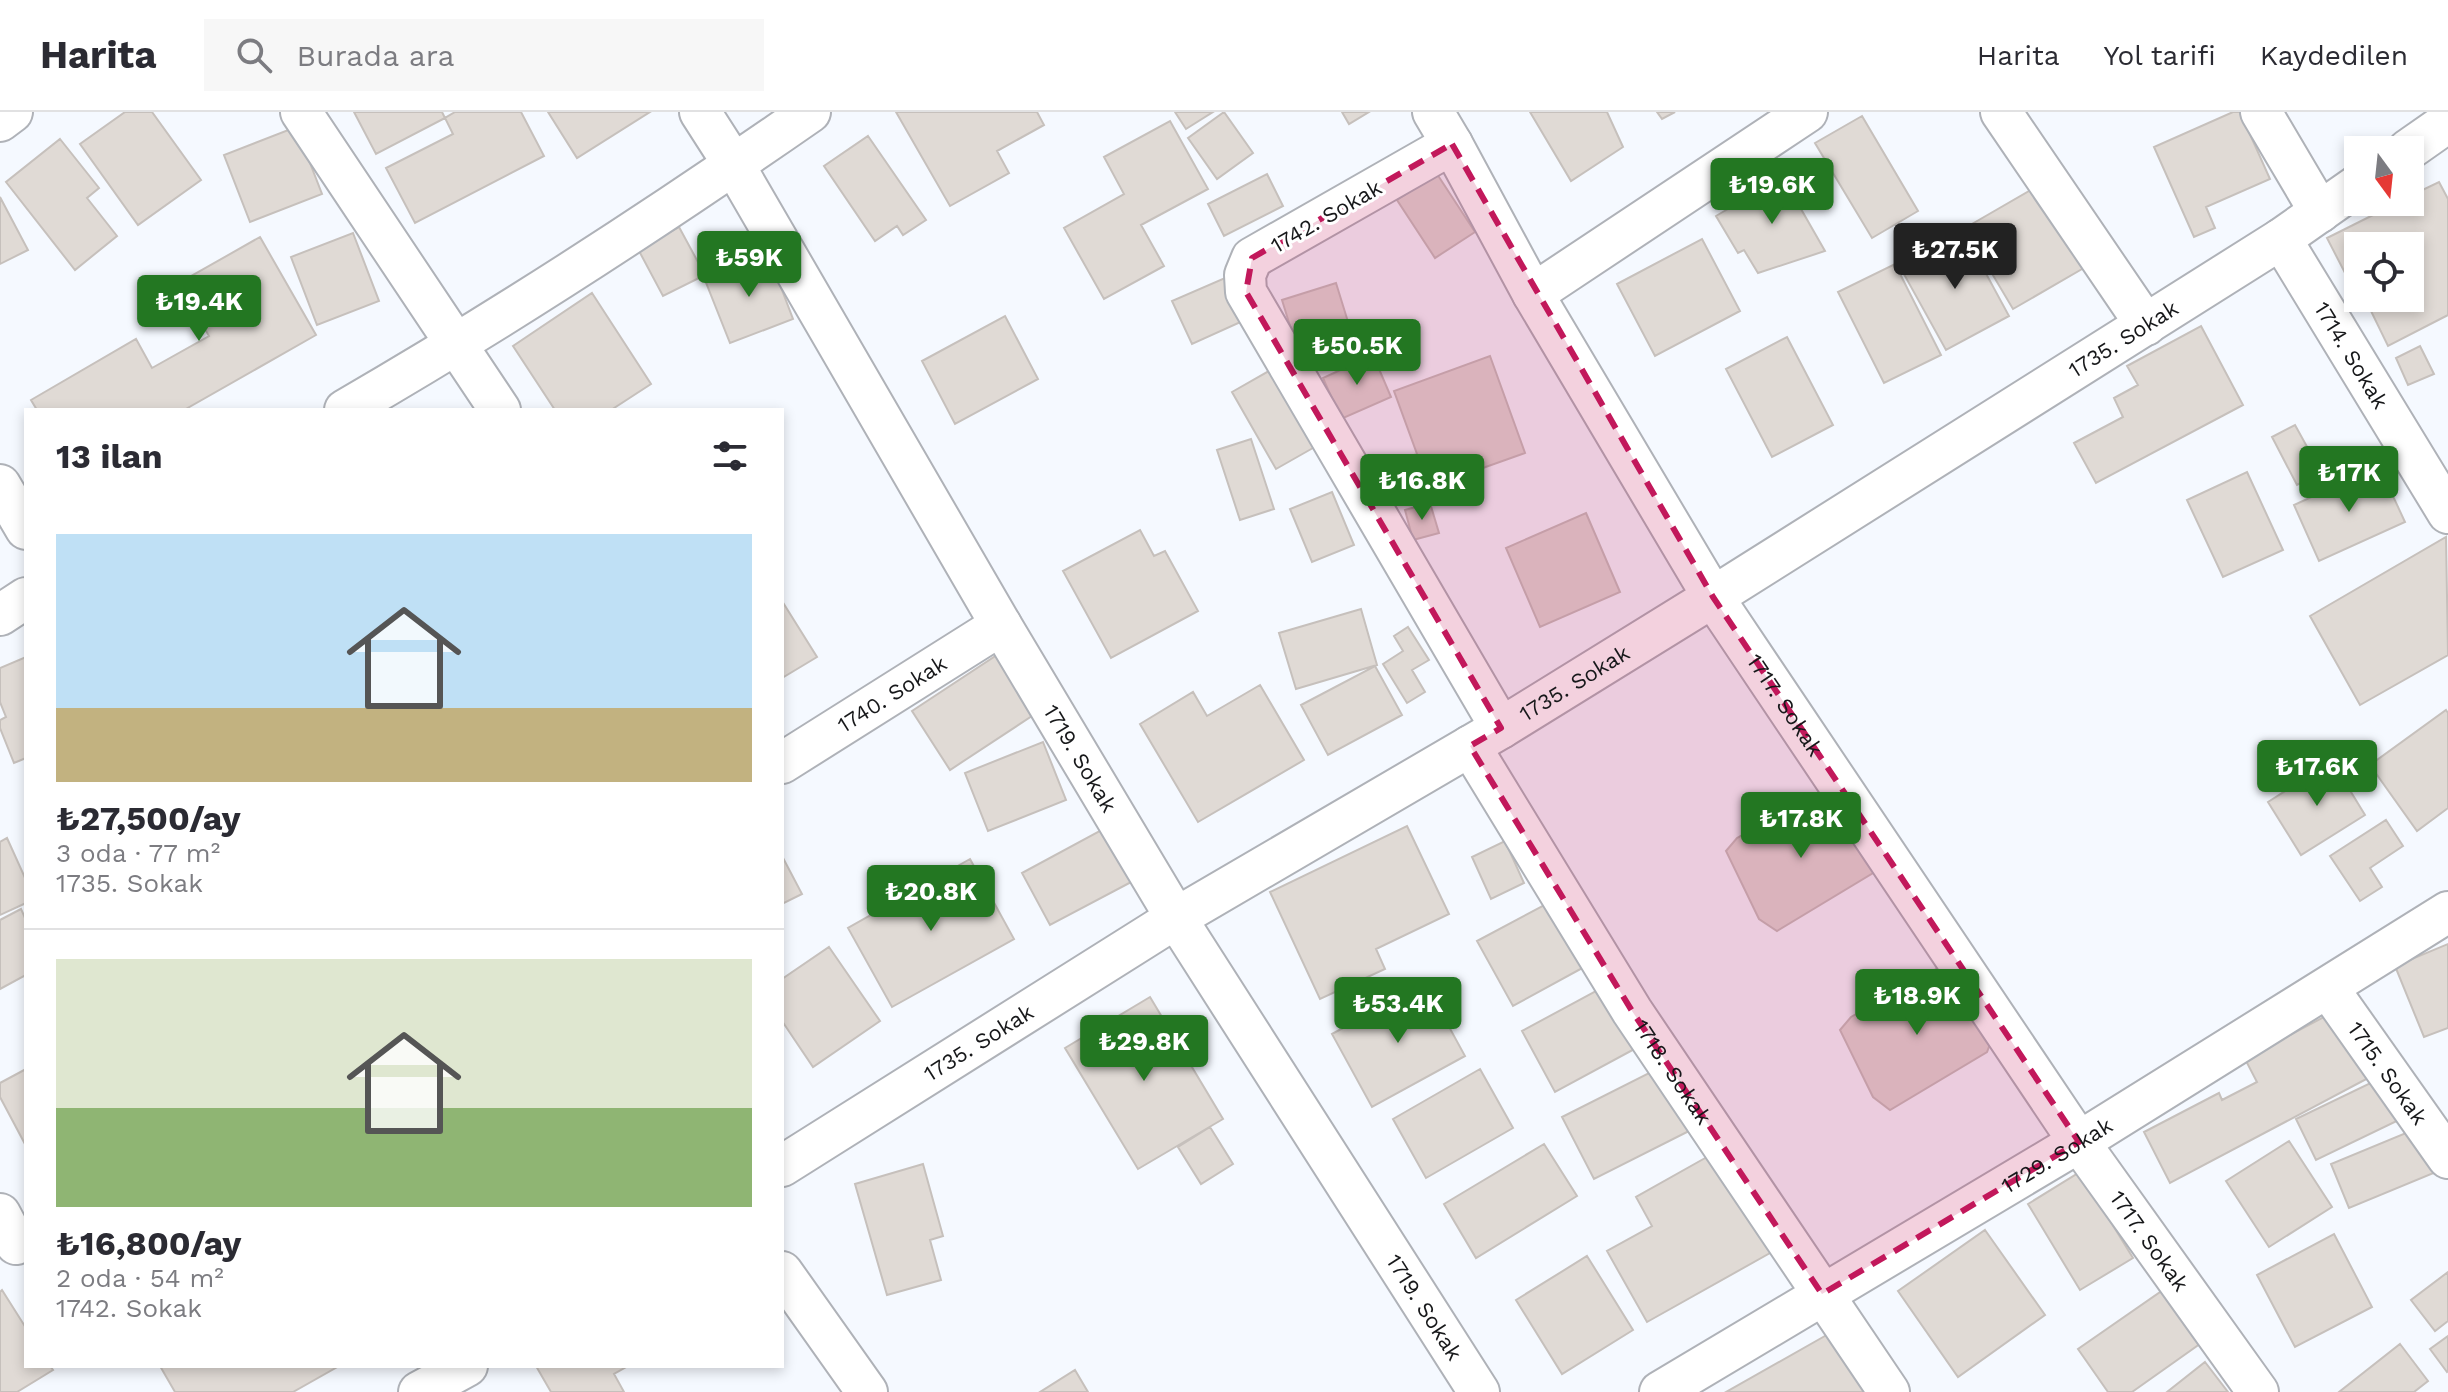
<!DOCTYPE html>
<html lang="tr">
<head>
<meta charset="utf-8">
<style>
	:root { --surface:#fff; --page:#f7f7f7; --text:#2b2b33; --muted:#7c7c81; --line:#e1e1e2; --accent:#237722 }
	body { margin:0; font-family:"Work Sans",sans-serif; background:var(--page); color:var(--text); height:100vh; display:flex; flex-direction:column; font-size:30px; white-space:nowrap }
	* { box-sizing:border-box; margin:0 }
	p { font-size:26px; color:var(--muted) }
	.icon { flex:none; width:44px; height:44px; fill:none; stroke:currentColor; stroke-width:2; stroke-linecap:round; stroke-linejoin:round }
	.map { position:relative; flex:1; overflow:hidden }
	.side { position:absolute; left:24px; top:296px; width:760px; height:960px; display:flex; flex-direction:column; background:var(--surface); border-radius:0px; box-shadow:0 4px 12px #0003 }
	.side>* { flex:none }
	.needle { width:52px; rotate:165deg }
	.controls { position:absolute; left:2344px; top:24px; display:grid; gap:16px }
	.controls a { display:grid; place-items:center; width:80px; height:80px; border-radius:0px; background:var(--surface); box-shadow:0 4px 12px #0003; font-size:40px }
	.price { position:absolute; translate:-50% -68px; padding:0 18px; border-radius:8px; background:var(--accent); color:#fff; font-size:26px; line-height:52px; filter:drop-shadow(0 2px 4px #0008) }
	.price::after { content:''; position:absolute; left:50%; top:48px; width:24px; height:18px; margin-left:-12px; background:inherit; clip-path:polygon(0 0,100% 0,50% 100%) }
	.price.selected { background:#222; color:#fff }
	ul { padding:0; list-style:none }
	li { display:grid; align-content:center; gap:16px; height:424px; padding:0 32px }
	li+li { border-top:2px solid var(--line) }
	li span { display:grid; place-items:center; height:248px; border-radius:0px; color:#555 }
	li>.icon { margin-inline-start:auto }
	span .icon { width:144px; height:144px; fill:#fffc; stroke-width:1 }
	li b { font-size:34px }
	h2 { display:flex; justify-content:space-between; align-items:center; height:96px; padding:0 32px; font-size:34px }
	header { display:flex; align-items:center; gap:48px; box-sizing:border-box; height:112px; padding:0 40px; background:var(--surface); border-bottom:2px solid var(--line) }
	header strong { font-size:38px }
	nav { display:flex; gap:44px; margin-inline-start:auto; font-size:28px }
	.search { width:560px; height:72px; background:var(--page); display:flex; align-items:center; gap:20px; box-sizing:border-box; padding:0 28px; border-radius:0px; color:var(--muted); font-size:30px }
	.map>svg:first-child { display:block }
	.building { fill:#e0dad5; stroke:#c6c0bc; stroke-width:2 }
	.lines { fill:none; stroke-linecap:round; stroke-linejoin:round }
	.minor-casing { stroke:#afb2b8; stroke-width:44 }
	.minor { stroke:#fff; stroke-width:40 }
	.marked { fill:#c2185b; fill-opacity:0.2; stroke:#c2185b; stroke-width:6; stroke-dasharray:16 10; stroke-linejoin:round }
	.labels { text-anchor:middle; stroke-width:6; stroke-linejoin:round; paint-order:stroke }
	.street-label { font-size:22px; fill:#17181a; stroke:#fff }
</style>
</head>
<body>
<header>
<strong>Harita</strong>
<div class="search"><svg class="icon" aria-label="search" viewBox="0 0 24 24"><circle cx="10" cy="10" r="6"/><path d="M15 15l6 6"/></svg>Burada ara</div>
<nav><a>Harita</a><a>Yol tarifi</a><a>Kaydedilen</a></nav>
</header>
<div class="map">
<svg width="2448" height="1280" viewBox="0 0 2448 1280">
	<rect width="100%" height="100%" fill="#f5f9ff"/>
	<path class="building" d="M125 0H152L201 68 138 113 80 32Z
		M354 0H442L445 6 376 42Z
		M455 0H521L544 44 415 111 386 56 453 22 445 6Z
		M548 0H650L577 46Z
		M896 0H1037L1044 13 997 39 1009 61 950 94Z
		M1175 0H1213L1186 17Z
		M1224 0 1253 41 1217 67 1188 26Z
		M1342 0H1369L1349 12Z
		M1530 0H1607L1623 35 1571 69Z
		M1657 0H1675L1662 7Z
		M2233 0H2240L2270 67 2206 95 2215 116 2194 125 2154 35Z
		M1862 4 1918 99 1872 126 1815 31Z
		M1170 9 1208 77 1141 113 1164 154 1104 187 1064 116 1124 82 1104 45Z
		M296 15 322 82 250 110 224 43Z
		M868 24 926 108 903 123 897 114 875 129 824 54Z
		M60 27 99 76 87 86 117 124 75 158 6 70Z
		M1789 61 1808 93 1801 97 1825 139 1758 161 1744 138 1738 141 1716 104Z
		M1267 62 1283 94 1224 124 1208 92Z
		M1437 62 1475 120 1435 146 1397 88Z
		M2439 70 2448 87V203L2388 234 2370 197 2389 188 2388 186H2410V134H2358V154L2345 161 2327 126 2399 90H2410V84Z
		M2041 72 2089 153 2013 197 1965 116Z
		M0 85 28 138 0 152Z
		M679 115 705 163 663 184 638 137Z
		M353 121 379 189 317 213 291 145Z
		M1964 121 2009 204 1946 238 1900 155Z
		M260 125 316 223 184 298H37L31 288 136 227 152 256 209 224 179 171Z
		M1702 127 1740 199 1655 244 1617 172Z
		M769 144 793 207 730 231 705 168Z
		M1895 152 1941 243 1884 271 1838 180Z
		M1225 166 1245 208 1192 232 1172 189Z
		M1336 171 1349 213 1295 230 1282 188Z
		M592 181 651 272 611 298H555L513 234Z
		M1005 204 1038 267 955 312 922 249Z
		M2201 214 2243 293 2096 371 2074 331 2123 305 2114 286 2138 273 2127 254Z
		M1787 225 1833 313 1772 345 1726 257Z
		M2420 234 2434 262 2408 273 2396 246Z
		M1373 243 1391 285 1341 307 1323 266Z
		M1490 244 1525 341 1393 388 1381 355 1417 342 1394 279Z
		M1276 255 1320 332 1276 357 1232 280Z
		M2295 313 2321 360 2297 373 2272 325Z
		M1251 327 1274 397 1240 408 1217 338Z
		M2379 354 2405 410 2319 449 2294 393Z
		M2247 360 2283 438 2223 465 2187 388Z
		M1332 380 1354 433 1312 450 1290 397Z
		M1430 391 1439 421 1413 428 1405 398Z
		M1586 401 1620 480 1540 515 1506 436Z
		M1140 418 1154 444 1165 439 1198 499 1111 546 1063 459Z
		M2446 425 2448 543 2360 593 2310 504Z
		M782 489 817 545 782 566Z
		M1361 497 1377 553 1296 577 1279 521Z
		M1408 515 1429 548 1412 558 1425 580 1407 591 1383 552 1403 539 1394 524Z
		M1000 541 1038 600 950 658 912 599Z
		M26 545V646L14 651 0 616V608L6 605 0 590V556Z
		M1375 554 1402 603 1328 643 1301 593Z
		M1260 573 1304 648 1198 710 1140 612 1193 580 1207 604Z
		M2446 598 2448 601V696L2417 719 2370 653Z
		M1043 630 1066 688 988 719 965 661Z
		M2332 649 2365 703 2301 743 2268 690Z
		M1824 678 1880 745 1873 761 1777 819 1759 807 1726 739 1737 726Z
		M2386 708 2403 734 2370 756 2382 775 2360 789 2330 744Z
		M1407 714 1449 802 1376 837 1385 857 1320 887 1270 780Z
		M1107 715 1135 768 1050 813 1022 761Z
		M7 726 26 768V791L0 803V730Z
		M1505 729 1524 771 1491 787 1472 745Z
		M782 744 802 782 782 792Z
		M970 747 1014 827 892 895 848 816Z
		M1550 790 1586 854 1513 894 1477 829Z
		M21 797 26 808V863L0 877V808Z
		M2448 832V916L2424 925 2395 854Z
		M829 835 880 909 813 955 782 909V867Z
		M1938 856H1954L1993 924 1987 940 1890 998 1873 985 1840 918 1851 905Z
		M1425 871 1465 944 1372 995 1332 922Z
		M1607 873 1640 934 1555 980 1522 919Z
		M1150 885 1223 1007 1138 1057 1065 936Z
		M2337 898 2372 964 2170 1071 2144 1020 2219 981 2222 988 2257 970 2245 947Z
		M26 957V1034L0 985V971Z
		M1480 957 1513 1016 1426 1066 1393 1007Z
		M1657 957 1689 1019 1594 1067 1562 1005Z
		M2385 964 2405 1005 2316 1048 2296 1007Z
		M1210 1015 1233 1052 1201 1072 1178 1035Z
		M2418 1016 2436 1060 2349 1096 2331 1052Z
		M2289 1029 2332 1095 2269 1135 2226 1069Z
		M1544 1032 1577 1084 1476 1146 1444 1092Z
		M1723 1036 1779 1136 1647 1210 1607 1139 1652 1114 1636 1085Z
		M923 1052 943 1124 930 1128 941 1168 887 1183 855 1072Z
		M2080 1060 2133 1146 2080 1178 2028 1092Z
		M1985 1118 2045 1203 1958 1265 1898 1179Z
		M2334 1122 2372 1195 2295 1235 2257 1163Z
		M1587 1144 1633 1218 1562 1262 1516 1188Z
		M2448 1160V1209L2435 1219 2411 1188Z
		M2166 1176 2204 1229 2132 1280H2108L2078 1237Z
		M2 1178 26 1216V1254H50L53 1258 17 1280H0V1180Z
		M1839 1216 1874 1280H1726Z
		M2448 1224V1259L2447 1260 2430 1237Z
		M2400 1232 2428 1269 2414 1280H2339Z
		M2205 1250 2228 1280H2167Z
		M160 1254H339L293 1280H175Z
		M536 1254H628L614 1262 624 1280H551Z
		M1075 1258 1088 1280H1040Z"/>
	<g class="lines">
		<g class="minor-casing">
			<g id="minor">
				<path d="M301 0 500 298"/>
				<path id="s1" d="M700 0 734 53 1001 513 1176 806 1479 1280"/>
				<path id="s2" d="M1433 0 1452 32 1533 182 1713 485 2079 1030 2258 1280"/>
				<path d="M2001 0 2146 213"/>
				<path d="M2261 0 2320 100"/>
				<path d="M0 9 12 0"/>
				<path d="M1452 32 1252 146 1245 163 1246 180 1501 616"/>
				<path d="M2408 38 2448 10"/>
				<path id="s3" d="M2281 127 2448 401"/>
				<path d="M1533 182 1807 0"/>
				<path d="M345 298C504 206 659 105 810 0"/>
				<path d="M0 373 26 417"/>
				<path d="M0 503 26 486"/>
				<path id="s4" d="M1470 634 1632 899 1889 1280"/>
				<path id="s5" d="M782 651 1001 513"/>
				<path id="s6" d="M2328 876 2448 1046"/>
				<path id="s7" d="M782 1054 1176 806 1501 616 1713 485 2281 127 2358 73"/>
				<path d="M0 1102 16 1132"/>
				<path d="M782 1160 867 1280"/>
				<path d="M419 1280 467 1254"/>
				<path id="s8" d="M1660 1280 2079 1030 2448 800"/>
			</g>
		</g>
		<use href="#minor" class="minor"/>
	</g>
	<path class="marked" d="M1452 32 1713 485 2079 1030 1822 1182 1632 899 1470 634 1501 616 1246 180 1252 146Z"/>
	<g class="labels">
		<g class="street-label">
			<text transform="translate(1326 104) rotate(-30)" y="8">1742. Sokak</text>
			<text dy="8" stroke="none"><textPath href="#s7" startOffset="1576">1735. Sokak</textPath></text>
			<text dy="8" stroke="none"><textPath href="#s3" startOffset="136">1714. Sokak</textPath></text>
			<text dy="8" stroke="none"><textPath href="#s7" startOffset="928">1735. Sokak</textPath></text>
			<text dy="8" stroke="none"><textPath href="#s5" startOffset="130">1740. Sokak</textPath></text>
			<text dy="8" stroke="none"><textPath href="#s2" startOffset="690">1717. Sokak</textPath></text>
			<text dy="8" stroke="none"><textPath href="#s1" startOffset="750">1719. Sokak</textPath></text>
			<text dy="8" stroke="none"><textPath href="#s7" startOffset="232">1735. Sokak</textPath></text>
			<text dy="8" stroke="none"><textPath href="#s4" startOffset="384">1718. Sokak</textPath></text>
			<text dy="8" stroke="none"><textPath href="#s6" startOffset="104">1715. Sokak</textPath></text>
			<text dy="8" stroke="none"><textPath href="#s8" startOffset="462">1729. Sokak</textPath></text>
			<text dy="8" stroke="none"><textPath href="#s2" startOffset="1338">1717. Sokak</textPath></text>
			<text dy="8" stroke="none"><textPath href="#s1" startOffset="1398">1719. Sokak</textPath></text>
		</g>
	</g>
</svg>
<div class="controls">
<a><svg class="needle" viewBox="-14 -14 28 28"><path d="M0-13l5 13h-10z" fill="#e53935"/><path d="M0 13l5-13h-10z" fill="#7c7c81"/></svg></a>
<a><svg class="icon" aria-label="locate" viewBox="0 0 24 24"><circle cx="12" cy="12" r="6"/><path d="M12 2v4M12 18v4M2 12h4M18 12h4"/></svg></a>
</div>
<b class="price" style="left:1772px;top:114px">₺19.6K</b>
<b class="price selected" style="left:1955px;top:179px">₺27.5K</b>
<b class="price" style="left:749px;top:187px">₺59K</b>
<b class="price" style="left:199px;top:231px">₺19.4K</b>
<b class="price" style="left:1357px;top:275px">₺50.5K</b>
<b class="price" style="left:2349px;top:402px">₺17K</b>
<b class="price" style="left:1422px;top:410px">₺16.8K</b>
<b class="price" style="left:2317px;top:696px">₺17.6K</b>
<b class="price" style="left:1801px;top:748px">₺17.8K</b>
<b class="price" style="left:931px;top:821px">₺20.8K</b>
<b class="price" style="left:1917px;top:925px">₺18.9K</b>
<b class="price" style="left:1398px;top:933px">₺53.4K</b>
<b class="price" style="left:1144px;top:971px">₺29.8K</b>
<section class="side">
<h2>13 ilan<svg class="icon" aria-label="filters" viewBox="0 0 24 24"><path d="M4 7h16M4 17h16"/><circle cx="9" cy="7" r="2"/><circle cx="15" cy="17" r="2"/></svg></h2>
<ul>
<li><span style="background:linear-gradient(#bfe0f5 70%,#c2b280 0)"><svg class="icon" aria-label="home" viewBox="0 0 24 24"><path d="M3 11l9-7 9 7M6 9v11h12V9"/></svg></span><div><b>₺27,500/ay</b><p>3 oda · 77 m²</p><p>1735. Sokak</p></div></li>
<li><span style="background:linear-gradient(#dfe7d0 60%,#8fb573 0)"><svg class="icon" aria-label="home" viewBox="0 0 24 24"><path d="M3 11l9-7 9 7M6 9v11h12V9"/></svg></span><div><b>₺16,800/ay</b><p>2 oda · 54 m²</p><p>1742. Sokak</p></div></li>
</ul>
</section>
</div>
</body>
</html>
